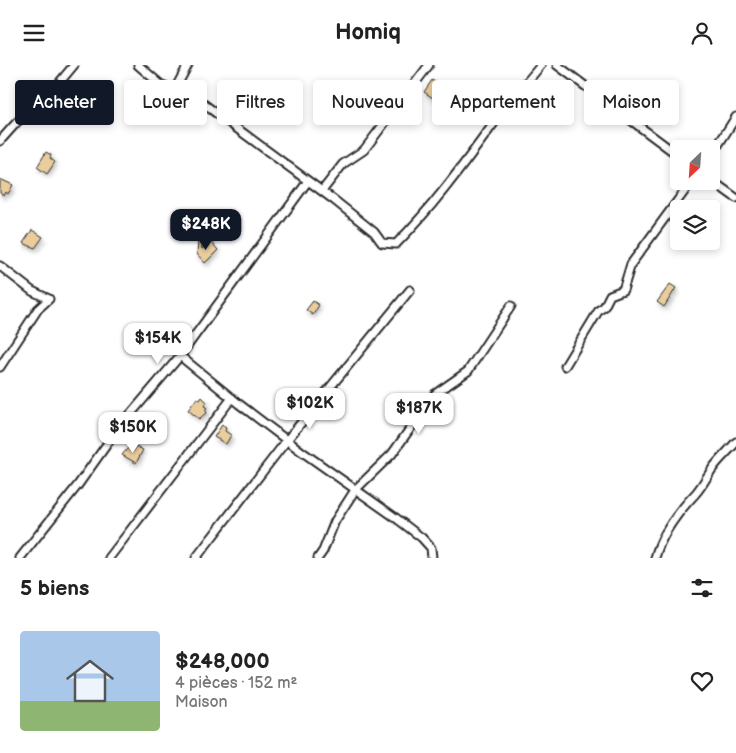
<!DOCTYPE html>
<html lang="fr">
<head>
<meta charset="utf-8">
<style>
	:root { --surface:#fff; --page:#f2f2f2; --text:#222; --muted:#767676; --line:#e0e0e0; --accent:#111827 }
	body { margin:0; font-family:"Balsamiq Sans",sans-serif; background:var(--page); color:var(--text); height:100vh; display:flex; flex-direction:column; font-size:19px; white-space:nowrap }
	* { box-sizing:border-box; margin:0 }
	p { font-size:16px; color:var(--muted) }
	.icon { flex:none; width:28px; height:28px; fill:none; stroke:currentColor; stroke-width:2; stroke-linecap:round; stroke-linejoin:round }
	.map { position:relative; height:493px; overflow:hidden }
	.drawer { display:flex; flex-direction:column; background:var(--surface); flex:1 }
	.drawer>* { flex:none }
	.banner { position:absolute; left:15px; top:15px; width:706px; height:45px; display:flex; gap:10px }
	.needle { width:32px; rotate:205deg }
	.fabs { position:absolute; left:670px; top:75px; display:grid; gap:10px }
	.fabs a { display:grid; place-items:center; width:50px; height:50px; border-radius:5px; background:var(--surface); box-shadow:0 2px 8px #0003; font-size:25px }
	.price { position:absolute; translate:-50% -42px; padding:0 11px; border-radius:10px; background:#fff; color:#222; font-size:16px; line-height:32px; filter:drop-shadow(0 1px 2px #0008) }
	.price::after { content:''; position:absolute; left:50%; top:30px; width:15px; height:11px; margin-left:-8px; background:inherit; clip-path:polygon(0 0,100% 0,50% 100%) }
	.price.on { background:var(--accent); color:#fff }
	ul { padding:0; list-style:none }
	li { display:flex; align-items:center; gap:15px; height:125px; padding:0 20px }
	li+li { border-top:1px solid var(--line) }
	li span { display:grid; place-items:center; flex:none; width:140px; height:100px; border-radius:5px; color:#555 }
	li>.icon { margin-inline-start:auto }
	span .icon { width:60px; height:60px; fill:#fffc; stroke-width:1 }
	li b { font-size:21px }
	h2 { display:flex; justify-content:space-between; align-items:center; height:60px; padding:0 20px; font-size:21px }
	.chip { padding:0 18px; border-radius:5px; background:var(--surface); box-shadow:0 2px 8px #0003; font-size:18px; line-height:45px }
	.chip.on { background:var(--accent); color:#fff }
	header { display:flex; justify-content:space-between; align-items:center; height:65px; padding:0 20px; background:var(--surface); font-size:22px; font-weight:700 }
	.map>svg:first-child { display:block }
	.building { fill:#eacd9d; stroke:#2b2b2b; filter:url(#shadow) }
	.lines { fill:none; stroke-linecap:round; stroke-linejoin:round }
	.minor-casing { stroke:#2b2b2b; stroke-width:11 }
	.minor { stroke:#fff; stroke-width:7 }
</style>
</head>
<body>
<header><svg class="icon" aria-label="menu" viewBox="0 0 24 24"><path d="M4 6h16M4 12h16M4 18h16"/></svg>Homiq<svg class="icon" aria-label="person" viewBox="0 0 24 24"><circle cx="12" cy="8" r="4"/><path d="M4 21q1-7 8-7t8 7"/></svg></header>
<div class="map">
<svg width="736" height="493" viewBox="0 0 736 493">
	<defs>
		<filter id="shadow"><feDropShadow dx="2" dy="3" stdDeviation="2.5" flood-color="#0004"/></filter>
	</defs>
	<rect width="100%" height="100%" fill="#fff"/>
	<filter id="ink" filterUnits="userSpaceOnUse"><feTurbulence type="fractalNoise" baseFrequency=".02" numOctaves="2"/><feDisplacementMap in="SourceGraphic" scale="10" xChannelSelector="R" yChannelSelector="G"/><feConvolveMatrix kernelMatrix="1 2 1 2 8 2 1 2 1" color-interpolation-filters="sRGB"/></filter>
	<g filter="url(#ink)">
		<path class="building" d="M432 15 447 25 439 37 424 27Z
			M46 87 51 90 50 93 55 97 47 109 37 102Z
			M0 114 13 120 8 129 6 127 4 131 0 128Z
			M32 165 43 172 35 183 23 178Z
			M200 175 202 184 209 175 218 185 205 198 197 189 198 176Z
			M670 219 676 223 664 242 657 237Z
			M313 236 319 240 313 250 306 245Z
			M202 332 207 337 204 341 207 343 205 345 207 347 199 354 188 345 197 333 200 335Z
			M222 360 226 363 225 366 231 370 226 379 214 372Z
			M136 381 143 385 136 398 122 390 128 383 133 386Z"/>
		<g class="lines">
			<g class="minor-casing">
				<path id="minor" d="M138 0 160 19 197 34 334 135 374 167 382 178 396 179C439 136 473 86 509 38 519 25 531 13 541 0
					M557 0 679 91
					M175 24 188 0
					M0 76 17 57 44 36 74 0
					M711 91 736 52
					M711 115 736 133
					M322 126 343 99 364 85 429 0
					M0 201 32 226 49 234 38 244 0 302
					M180 291 239 339 301 386 396 453 422 473 431 483 432 493
					M565 301 599 245 604 242 610 230 623 225 631 199 692 116
					M20 493 78 420 117 365 180 291 308 116
					M109 493 232 333
					M196 493 287 375 410 225
					M318 493 323 486 335 456 355 425 392 389 435 329 468 306 511 241
					M655 493C661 469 679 446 696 428 703 420 707 411 713 403 719 394 729 386 736 377"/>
			</g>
			<use href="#minor" class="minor"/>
		</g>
	</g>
</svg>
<div class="fabs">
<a><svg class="needle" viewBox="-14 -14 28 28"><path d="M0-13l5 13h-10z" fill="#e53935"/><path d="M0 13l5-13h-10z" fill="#767676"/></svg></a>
<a><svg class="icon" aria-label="layers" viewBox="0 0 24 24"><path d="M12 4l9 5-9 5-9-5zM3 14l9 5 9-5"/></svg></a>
</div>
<b class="price on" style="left:206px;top:186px">$248K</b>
<b class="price" style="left:158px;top:300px">$154K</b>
<b class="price" style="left:310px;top:365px">$102K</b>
<b class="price" style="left:419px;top:370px">$187K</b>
<b class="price" style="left:133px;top:389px">$150K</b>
<div class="banner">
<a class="chip on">Acheter</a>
<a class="chip">Louer</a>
<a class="chip">Filtres</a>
<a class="chip">Nouveau</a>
<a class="chip">Appartement</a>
<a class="chip">Maison</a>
</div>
</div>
<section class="drawer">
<h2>5 biens<svg class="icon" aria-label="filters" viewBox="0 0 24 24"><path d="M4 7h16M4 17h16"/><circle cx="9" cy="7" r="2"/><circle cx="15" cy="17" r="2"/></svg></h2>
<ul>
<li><span style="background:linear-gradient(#a9c7e8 70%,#8fb573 0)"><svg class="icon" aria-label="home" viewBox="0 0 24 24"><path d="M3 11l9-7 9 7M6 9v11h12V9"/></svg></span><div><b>$248,000</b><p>4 pièces · 152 m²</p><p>Maison</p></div><svg class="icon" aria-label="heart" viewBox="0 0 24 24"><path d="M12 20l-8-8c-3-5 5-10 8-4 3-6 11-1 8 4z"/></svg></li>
</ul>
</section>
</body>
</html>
